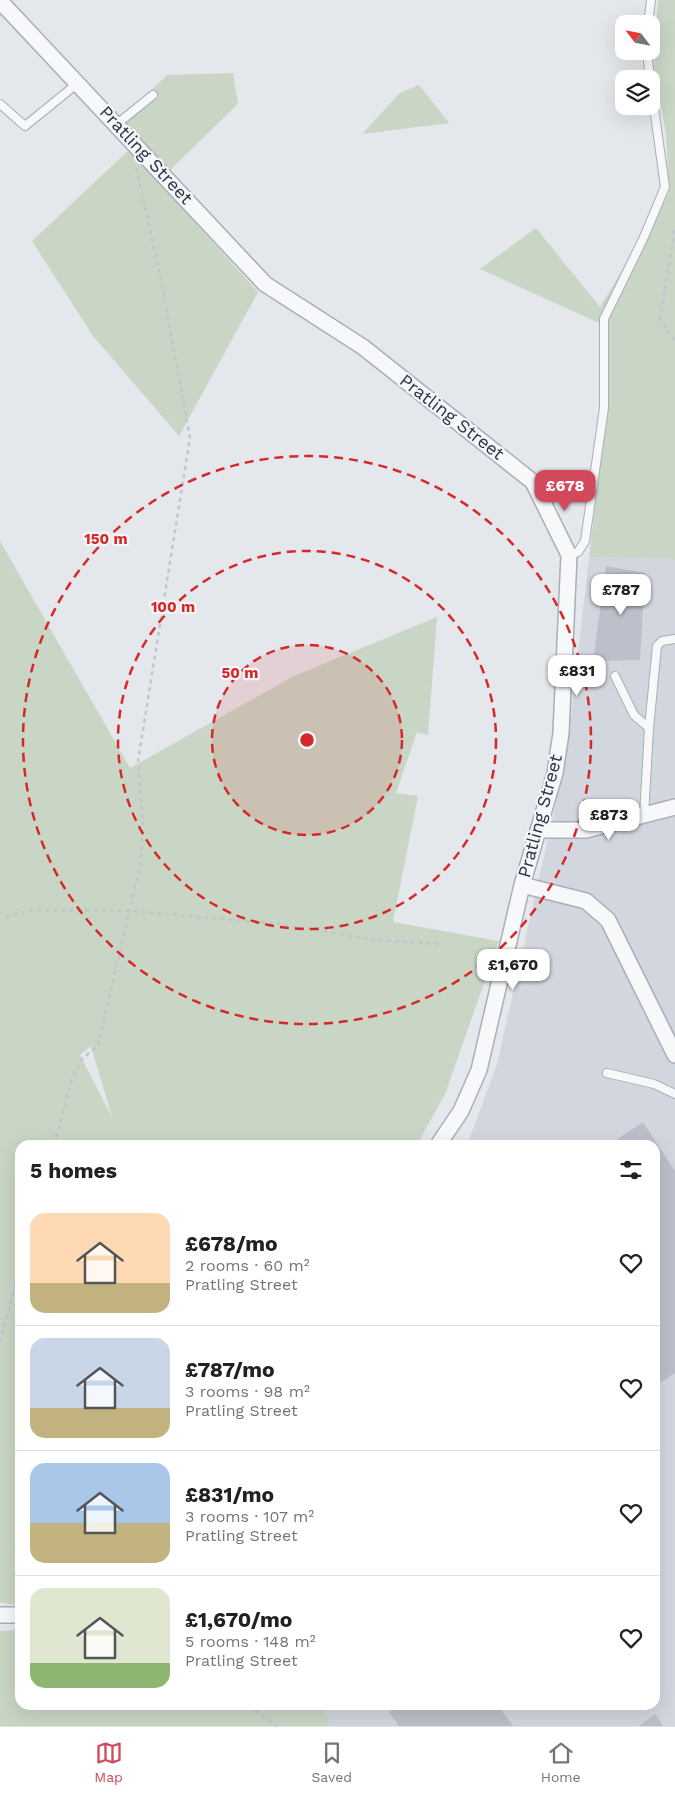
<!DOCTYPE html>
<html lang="en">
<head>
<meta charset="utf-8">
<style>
	:root { --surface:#fff; --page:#f2f2f2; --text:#202124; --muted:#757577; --line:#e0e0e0; --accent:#d1495b }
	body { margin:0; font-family:"Work Sans",sans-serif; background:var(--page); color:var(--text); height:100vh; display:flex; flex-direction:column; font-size:19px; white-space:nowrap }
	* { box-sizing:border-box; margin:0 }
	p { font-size:16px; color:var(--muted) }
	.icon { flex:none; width:28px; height:28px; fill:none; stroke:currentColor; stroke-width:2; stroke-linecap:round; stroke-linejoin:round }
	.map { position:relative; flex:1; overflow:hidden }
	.drawer { position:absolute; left:15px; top:1140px; width:645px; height:570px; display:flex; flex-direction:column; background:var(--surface); border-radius:15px; box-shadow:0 5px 20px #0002 }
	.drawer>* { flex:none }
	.needle { width:32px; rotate:302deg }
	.fabs { position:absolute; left:615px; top:15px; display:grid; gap:10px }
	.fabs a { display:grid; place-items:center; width:45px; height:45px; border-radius:10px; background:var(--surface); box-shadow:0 5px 20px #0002; font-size:25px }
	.price { position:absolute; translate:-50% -42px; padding:0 11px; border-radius:10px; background:#fff; color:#222; font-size:16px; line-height:32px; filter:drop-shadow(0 1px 2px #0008) }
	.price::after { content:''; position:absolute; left:50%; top:30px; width:15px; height:11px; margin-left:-8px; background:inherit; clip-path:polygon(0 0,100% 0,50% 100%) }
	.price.active { background:var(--accent); color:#fff }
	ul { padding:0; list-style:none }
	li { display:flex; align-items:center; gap:15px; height:125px; padding:0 15px }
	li+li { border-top:1px solid var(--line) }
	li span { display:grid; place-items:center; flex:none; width:140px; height:100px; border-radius:15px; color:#555 }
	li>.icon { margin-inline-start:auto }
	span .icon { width:60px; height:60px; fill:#fffc; stroke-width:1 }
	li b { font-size:21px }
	h2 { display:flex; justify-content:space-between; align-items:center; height:60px; padding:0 15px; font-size:21px }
	.tab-bar { display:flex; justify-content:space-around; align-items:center; height:70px; border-top:1px solid var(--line); background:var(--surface); font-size:14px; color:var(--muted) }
	.tab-bar a { display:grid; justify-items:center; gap:2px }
	.tab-bar .active { color:var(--accent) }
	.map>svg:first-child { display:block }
	.built { fill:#d2d6de }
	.green { fill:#c9d6c5; fill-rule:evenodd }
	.building { fill:#bbc0ca }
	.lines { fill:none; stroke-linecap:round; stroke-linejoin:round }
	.service-casing { stroke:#a9aeb7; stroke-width:10 }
	.minor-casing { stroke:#a9aeb7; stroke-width:18 }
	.path { stroke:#c2c5cb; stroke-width:2.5; stroke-dasharray:4 4; stroke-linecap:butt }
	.service { stroke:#f7f8fa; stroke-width:8 }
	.minor { stroke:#f7f8fa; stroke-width:15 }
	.ring { fill:none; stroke:#d62828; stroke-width:2.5; stroke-dasharray:9 6 }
	.labels { text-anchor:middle; stroke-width:4.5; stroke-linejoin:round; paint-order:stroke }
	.street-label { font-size:18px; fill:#2b3445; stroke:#f4f6f9 }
	.centre { fill:#d62828; stroke:#f4f6f9; stroke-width:2.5 }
	.ring-label { font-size:15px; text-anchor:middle; font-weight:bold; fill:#d62828; stroke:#f4f6f9; stroke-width:4.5; stroke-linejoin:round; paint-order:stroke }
</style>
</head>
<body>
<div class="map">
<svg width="675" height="1726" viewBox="0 0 675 1726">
	<rect width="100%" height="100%" fill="#e4e7ec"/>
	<path class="built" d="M589 557 675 559V1726H282L263 1705H655V1145H465L469 1140 497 1064 566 759Z"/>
	<path class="green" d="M658 0H675V559L589 557 608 401 609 322H597L480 269 536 228 600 307 669 193 666 134 653 61Z
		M233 73 238 104 169 171 122 118 167 75Z
		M419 85 449 123 362 134 400 93Z
		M129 150 258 292 179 436 93 336 32 241Z
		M0 541 130 768 294 676 437 617 428 735 417 732 396 793 418 796 393 922 499 941 445 1094 417 1145H20V1606L0 1602ZM91 1046 112 1117 80 1055Z
		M20 1630V1705H322L330 1726H0V1631Z"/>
	<path class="building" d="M606 566 645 573 640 660 593 661Z
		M643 1122 675 1171V1373L655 1386V1145H609Z
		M399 1705H498L513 1726H399L389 1712Z
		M655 1714 663 1726H639Z"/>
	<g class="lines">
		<g class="service-casing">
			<path id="service" d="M648 24 651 0
				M647 51 650 79
				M0 104 25 126 78 83
				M117 124 153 95
				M569 555 578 552 585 541 604 408V319L644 237 665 187 651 86
				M615 676 634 715 649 728 644 816
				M649 728 657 646 662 641 675 639
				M607 1073 654 1084 675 1094"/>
		</g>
		<g class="minor-casing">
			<path id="minor" d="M0 1 265 284 363 347 533 482 569 555 561 733 555 773 522 885 479 1070 461 1111 438 1145
				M538 830H586L675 807
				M522 885 586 901 608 920 675 1055
				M0 1615H20"/>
		</g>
		<path class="path" d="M675 230 660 319 675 341
			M6 917 31 910 129 911 274 923 374 940 443 944
			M54 1145 72 1079 82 1059 98 1045 141 861 143 824 138 761 190 438 160 275 136 166
			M0 1342 20 1269
			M249 1705 276 1726"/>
		<use href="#service" class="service"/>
		<use href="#minor" class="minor"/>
	</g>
	<circle cx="307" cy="740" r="95" fill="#d62828" fill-opacity=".12"/>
	<g class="ring">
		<circle cx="307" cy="740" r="95"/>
		<circle cx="307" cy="740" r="189"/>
		<circle cx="307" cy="740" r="284"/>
	</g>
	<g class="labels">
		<g class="street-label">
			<text transform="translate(146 155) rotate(47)" y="6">Pratling Street</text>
			<text transform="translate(452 417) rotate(38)" y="6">Pratling Street</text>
			<text transform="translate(540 816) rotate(-75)" y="6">Pratling Street</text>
		</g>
	</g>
	<circle cx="307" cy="740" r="8" class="centre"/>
	<g class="ring-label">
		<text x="106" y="544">150 m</text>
		<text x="173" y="612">100 m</text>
		<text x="240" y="678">50 m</text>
	</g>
</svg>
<div class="fabs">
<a><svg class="needle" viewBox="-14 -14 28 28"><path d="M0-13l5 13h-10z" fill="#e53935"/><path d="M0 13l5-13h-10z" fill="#757577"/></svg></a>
<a><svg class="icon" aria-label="layers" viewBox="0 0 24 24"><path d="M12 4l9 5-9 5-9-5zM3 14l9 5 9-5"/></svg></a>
</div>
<b class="price active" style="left:565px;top:512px">£678</b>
<b class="price" style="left:621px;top:616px">£787</b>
<b class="price" style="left:577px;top:697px">£831</b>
<b class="price" style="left:609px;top:841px">£873</b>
<b class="price" style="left:513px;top:991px">£1,670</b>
<section class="drawer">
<h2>5 homes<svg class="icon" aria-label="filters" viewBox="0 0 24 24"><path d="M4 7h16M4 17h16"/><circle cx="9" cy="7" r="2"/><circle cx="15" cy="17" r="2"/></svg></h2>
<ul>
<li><span style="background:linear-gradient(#ffd9b3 70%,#c2b280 0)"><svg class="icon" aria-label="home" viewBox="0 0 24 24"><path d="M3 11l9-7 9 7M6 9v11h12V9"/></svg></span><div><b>£678/mo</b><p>2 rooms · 60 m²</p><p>Pratling Street</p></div><svg class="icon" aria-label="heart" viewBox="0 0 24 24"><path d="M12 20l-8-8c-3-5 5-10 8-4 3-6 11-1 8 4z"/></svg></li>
<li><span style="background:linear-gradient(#c9d6e8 70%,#c2b280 0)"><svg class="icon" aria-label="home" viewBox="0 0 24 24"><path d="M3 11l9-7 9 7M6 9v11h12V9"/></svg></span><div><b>£787/mo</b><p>3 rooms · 98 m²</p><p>Pratling Street</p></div><svg class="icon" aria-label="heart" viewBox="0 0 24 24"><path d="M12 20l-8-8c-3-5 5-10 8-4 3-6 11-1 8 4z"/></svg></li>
<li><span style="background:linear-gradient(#a9c7e8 60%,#c2b280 0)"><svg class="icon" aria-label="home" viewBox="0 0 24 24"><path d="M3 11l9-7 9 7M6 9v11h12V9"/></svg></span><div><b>£831/mo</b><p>3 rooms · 107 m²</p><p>Pratling Street</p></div><svg class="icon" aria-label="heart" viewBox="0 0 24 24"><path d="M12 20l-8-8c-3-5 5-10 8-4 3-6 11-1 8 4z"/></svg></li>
<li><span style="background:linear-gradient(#dfe7d0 75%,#8fb573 0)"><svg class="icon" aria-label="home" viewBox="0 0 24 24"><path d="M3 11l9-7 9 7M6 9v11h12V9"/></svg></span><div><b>£1,670/mo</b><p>5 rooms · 148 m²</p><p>Pratling Street</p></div><svg class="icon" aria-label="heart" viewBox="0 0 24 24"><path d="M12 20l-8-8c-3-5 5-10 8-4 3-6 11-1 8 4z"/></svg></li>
</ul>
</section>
</div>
<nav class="tab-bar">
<a class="active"><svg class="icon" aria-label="map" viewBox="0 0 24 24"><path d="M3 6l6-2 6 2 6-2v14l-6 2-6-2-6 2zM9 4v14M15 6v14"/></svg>Map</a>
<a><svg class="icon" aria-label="saved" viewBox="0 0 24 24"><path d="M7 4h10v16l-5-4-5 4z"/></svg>Saved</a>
<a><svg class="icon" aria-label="home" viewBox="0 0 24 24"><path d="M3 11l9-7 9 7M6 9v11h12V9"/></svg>Home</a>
</nav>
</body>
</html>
